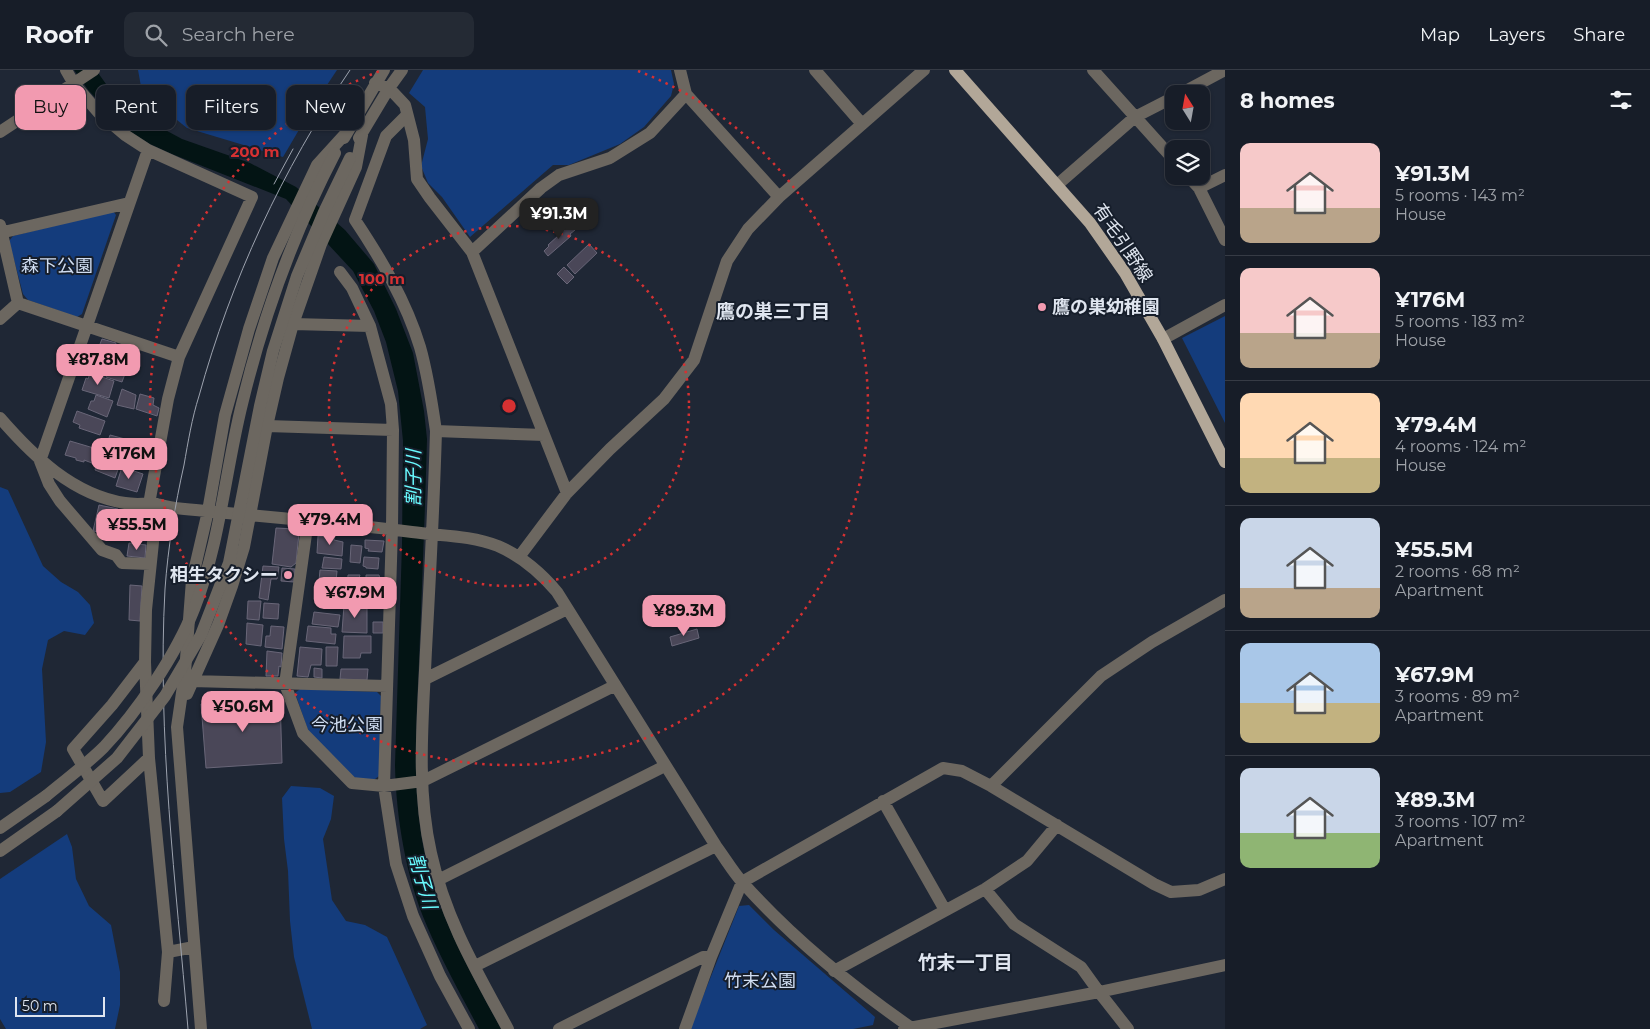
<!DOCTYPE html>
<html lang="en">
<head>
<meta charset="utf-8">
<style>
	:root { --surface:#171d28; --page:#242a34; --text:#f1f3f6; --muted:#9ea2a8; --line:#363b45; --accent:#f29ab0 }
	body { margin:0; font-family:Montserrat,"Noto Sans JP",sans-serif; background:var(--page); color:var(--text); height:100vh; display:flex; flex-direction:column; font-size:19px; white-space:nowrap }
	* { box-sizing:border-box; margin:0 }
	p { font-size:16px; color:var(--muted) }
	.icon { flex:none; width:28px; height:28px; fill:none; stroke:currentColor; stroke-width:2; stroke-linecap:round; stroke-linejoin:round }
	.map { position:relative; flex:1; overflow:hidden }
	.panel { display:flex; flex-direction:column; background:var(--surface); width:425px }
	.panel>* { flex:none }
	.hud { position:absolute; left:15px; top:15px; width:475px; height:45px; display:flex; gap:10px }
	.needle { width:32px; rotate:349deg }
	.controls { position:absolute; left:1165px; top:15px; display:grid; gap:10px }
	.controls a { display:grid; place-items:center; width:45px; height:45px; border-radius:10px; background:var(--surface); box-shadow:0 1px 4px #0004,0 0 0 1px var(--line); font-size:25px }
	.scale { position:absolute; left:15px; bottom:12px; width:90px; box-sizing:border-box; padding-left:5px; border:2px solid #dfe5ef; border-top:0; font-size:14px; line-height:18px; white-space:nowrap; color:#dfe5ef; -webkit-text-stroke:4px #161e2b; paint-order:stroke }
	.price { position:absolute; translate:-50% -42px; padding:0 11px; border-radius:10px; background:var(--accent); color:#111; font-size:16px; line-height:32px; filter:drop-shadow(0 1px 2px #0008) }
	.price::after { content:''; position:absolute; left:50%; top:30px; width:15px; height:11px; margin-left:-8px; background:inherit; clip-path:polygon(0 0,100% 0,50% 100%) }
	.price.on { background:#222; color:#fff }
	ul { padding:0; list-style:none }
	li { display:flex; align-items:center; gap:15px; height:125px; padding:0 15px }
	li+li { border-top:1px solid var(--line) }
	li span { display:grid; place-items:center; flex:none; width:140px; height:100px; border-radius:10px; color:#555 }
	li>.icon { margin-inline-start:auto }
	span .icon { width:60px; height:60px; fill:#fffc; stroke-width:1 }
	li b { font-size:21px }
	h2 { display:flex; justify-content:space-between; align-items:center; height:60px; padding:0 15px; font-size:21px }
	.chip { padding:0 18px; border-radius:10px; background:var(--surface); box-shadow:0 1px 4px #0004,0 0 0 1px var(--line); font-size:18px; line-height:45px }
	.chip.on { background:var(--accent); color:#111 }
	header { display:flex; align-items:center; gap:30px; box-sizing:border-box; height:70px; padding:0 25px; background:var(--surface); border-bottom:1px solid var(--line) }
	header strong { font-size:24px }
	nav { display:flex; gap:28px; margin-inline-start:auto; font-size:18px }
	.search { width:350px; height:45px; background:var(--page); display:flex; align-items:center; gap:12px; box-sizing:border-box; padding:0 18px; border-radius:10px; color:var(--muted); font-size:19px }
	main { display:flex; flex:1; min-height:0 }
	.map>svg:first-child { display:block }
	.green { fill:#143c7c }
	.water { fill:#031414 }
	.building { fill:#4a4758; stroke:#696678 }
	.lines { fill:none; stroke-linecap:round; stroke-linejoin:round }
	.minor { stroke:#6c6760; stroke-width:12 }
	.major { stroke:#b2a798; stroke-width:12 }
	.tram { stroke:#9da3af; stroke-width:1 }
	.minor-bridge { stroke:#6c6760; stroke-width:12 }
	.ring { fill:none; stroke:#d63132; stroke-width:2.5; stroke-dasharray:2.5 5 }
	.poi-dot { fill:#f29ab0; stroke:#161e2b; stroke-width:2 }
	.labels { text-anchor:middle; stroke-width:4; stroke-linejoin:round; paint-order:stroke }
	.street-label { font-size:18px; fill:#dfe5ef; stroke:#161e2b }
	.park-label { font-size:18px; fill:#d0ddf1; stroke:#161e2b }
	.poi-label { font-size:18px; font-weight:bold; fill:#dfe5ef; stroke:#161e2b; text-anchor:start }
	.neighbourhood-label { font-size:19px; font-weight:bold; fill:#dfe5ef; stroke:#161e2b }
	.water-label { font-size:19px; font-style:italic; fill:#69fbff; stroke:#161e2b }
	.centre { fill:#d63132; stroke:#161e2b; stroke-width:2.5 }
	.ring-label { font-size:15px; text-anchor:middle; font-weight:bold; fill:#d63132; stroke:#161e2b; stroke-width:4; stroke-linejoin:round; paint-order:stroke }
</style>
</head>
<body>
<header>
<strong>Roofr</strong>
<div class="search"><svg class="icon" aria-label="search" viewBox="0 0 24 24"><circle cx="10" cy="10" r="6"/><path d="M15 15l6 6"/></svg>Search here</div>
<nav><a>Map</a><a>Layers</a><a>Share</a></nav>
</header>
<main>
<div class="map">
<svg width="1225" height="959" viewBox="0 0 1225 959">
	<rect width="100%" height="100%" fill="#1f2735"/>
	<path class="green" d="M138 0H337L313 36 283 87 187 58 142 22Z
		M423 0H671L674 14 671 26 644 57 620 74 569 95H553L470 167 442 127 428 113 421 96 428 69 425 37 409 23Z
		M113 141 116 145 82 244 77 247 28 230 23 224 9 171 13 166Z
		M1225 246V353L1182 268Z
		M0 417 8 420 43 496 61 512 78 522 90 535 94 553 85 565 64 561 48 570 42 599 46 672 41 702 10 722 0 723Z
		M300 619 377 622 381 626 379 706 375 709H358L352 706 310 666 295 623Z
		M291 716 320 718 334 726 331 749 323 769 332 830 346 851 365 855 387 867 427 955 420 959H312L294 887 290 851 288 801 284 769 282 728Z
		M67 764 72 777 76 809 89 836 111 855 120 902V935L115 959H6L0 949V809Z
		M749 835 774 860 875 947 873 955 853 959H690L739 836Z"/>
	<path class="water" d="M74 0H96L111 21 143 48 182 69 250 93 296 117 345 160 374 194 396 239 413 283 424 341 427 369C425 443 422 517 419 591 416 663 410 735 430 805 446 860 474 909 501 959H479C461 925 442 891 427 856 406 808 396 747 395 695L402 475 403 371 398 321 386 272 374 241 353 201 286 129 172 84 150 74 125 58 89 21Z"/>
	<path class="building" d="M570 155 575 160 570 164 571 166 548 186 544 181 549 176 548 175Z
		M589 174 597 183 575 204 567 195Z
		M564 197 574 207 567 214 557 204Z
		M102 269 116 273 111 288 96 284Z
		M118 275 134 279 122 312 106 307Z
		M99 287 109 290 105 306 90 301 94 289 98 290Z
		M90 303 114 311 109 328 82 320 86 308 88 309Z
		M122 319 136 325 134 339 117 335Z
		M140 324 154 328 153 335 159 338 157 346 136 339Z
		M96 325 113 331 107 347 88 339 91 331H94Z
		M77 341 105 351 100 365 79 358 80 355 73 352Z
		M110 365 140 373 136 385 123 383V385L105 380Z
		M70 371 97 379 92 393 84 390V392L76 390V388L65 385Z
		M104 386 121 391 115 408 95 400 98 389 102 390Z
		M122 397 143 404 137 422 116 416Z
		M99 435 118 439 113 464 93 461Z
		M122 441H144L141 472 119 469Z
		M276 458 296 459 299 463 296 493 291 497 272 494Z
		M318 466 334 467V470L343 472 342 486 317 483Z
		M365 470 384 471 382 482 368 481 369 479 365 478Z
		M129 473 146 475 145 488 127 486Z
		M351 475 362 476 360 493 350 492Z
		M324 487 342 489 341 499 322 498Z
		M364 487 379 488 378 499 366 498V497L363 496Z
		M263 496 279 497 277 509H271L268 530 259 528Z
		M282 498 295 499 294 512 281 511Z
		M320 500 337 501 336 512 319 511Z
		M348 505H360L359 508H363L362 519 347 518Z
		M366 505H379L380 509 381 508V518H366Z
		M130 515 142 516 140 551 129 550Z
		M323 517 342 519 341 533 329 532 330 529 321 528Z
		M248 531H261L259 550 247 549Z
		M264 533 279 534 278 549 263 548Z
		M344 535H367V563L342 562Z
		M314 542 340 545 338 557 312 554Z
		M373 552H383V563H373Z
		M247 553 263 555 261 576 246 574Z
		M271 556 284 557 282 579 265 577 266 566H270Z
		M308 556 331 558V564H336L335 574 306 571Z
		M697 559 699 568 672 576 670 567Z
		M344 566H371V583H361L360 588H343Z
		M300 577 322 579 321 595H311L308 607 297 606Z
		M326 577H338L337 596H326Z
		M267 581 282 583 281 597 279 596 278 606H266Z
		M314 598 322 599V608L314 607Z
		M341 599H368L367 610 340 609Z
		M280 626 282 693 206 698 201 634Z"/>
	<g class="lines">
		<path class="minor" d="M66 0 74 14 99 43 125 65 148 80 252 127 179 287 168 329 149 434
			M815 0 862 54
			M1093 0 1174 90
			M375 13 389 18 405 35 414 70 417 109 430 128 472 182 567 423
			M686 24 779 127
			M1180 24 1225 0
			M407 45 386 66 355 150C381 189 406 231 420 277 428 305 432 333 436 361 434 434 430 507 426 580 423 648 416 717 431 783 445 848 477 902 508 959
			M0 62 94 0
			M344 68 384 0
			M359 68 389 18 402 0
			M148 80 40 391 49 414 60 431 102 480 116 485 122 493 150 494
			M1188 106 1199 118 1225 170
			M1057 115 1135 47 1174 27
			M1199 118 1225 105
			M0 155 18 233
			M0 163 129 133
			M472 182 541 118 559 105 610 88 650 63 686 24 680 0
			M340 202 352 218 370 256 391 334 393 360 392 459 384 716 396 794 413 846 440 906 469 959
			M0 249 18 233 179 287
			M293 254 370 256
			M1163 269 1225 235
			M0 348C33 386 73 425 125 433 135 435 146 433 156 434 162 435 168 437 175 438 254 446 333 452 412 462 441 466 470 465 498 476 521 486 541 503 557 522L716 776C725 788 733 802 743 813 793 869 851 916 913 959
			M267 356 393 360
			M436 361 544 365
			M157 434 146 540 145 592 149 688 168 882 164 931
			M308 450 285 614 303 663 352 713 384 716 423 711 614 616
			M519 487 567 423 610 379 664 329 694 290 727 191 748 159 779 127 924 0
			M145 592 112 635 73 679 103 731 149 688
			M425 609 567 539
			M192 611 387 616
			M187 624 218 555 232 516 244 477 267 356 278 308 293 254 321 174 356 97 363 60
			M991 716 1101 606 1152 572 1225 530
			M883 731 945 840
			M0 758 46 726
			M0 781 57 741
			M438 810 665 696
			M985 819 1014 854 1081 897 1099 922 1128 959
			M168 882 194 877
			M475 896 716 776
			M834 901 985 819 1027 791 1057 755
			M201 959 177 657 185 602 192 510 208 441 225 345 249 259 273 188 317 95 347 62
			M559 959 703 887H711
			M685 959 711 887 742 812 943 698 962 701 991 716 1154 814 1171 822 1199 820 1225 809
			M904 959 1099 922 1225 895"/>
		<path class="major" d="M955 0 1090 153 1125 203 1163 269 1225 392"/>
		<path class="tram" d="M274 114 293 79
			M188 959C176 813 157 666 165 519 168 477 175 435 184 395 188 372 192 348 199 326 231 210 282 100 350 0"/>
		<path class="minor-bridge" d="M46 726C65 710 86 695 104 677 137 642 176 585 194 539 220 474 225 402 242 334 263 247 294 162 335 83
			M57 741 117 688 165 626 201 565 229 493 260 336 273 281 297 206 324 142 350 88"/>
	</g>
	<g class="ring">
		<circle cx="509" cy="336" r="180"/>
		<path d="M638 1A359 359 0 1 1 380 1"/>
	</g>
	<g class="poi-dot">
		<circle cx="1042" cy="237" r="5"/>
		<circle cx="288" cy="505" r="5"/>
	</g>
	<g class="labels">
		<g class="street-label">
			<text transform="translate(1123 173) rotate(56)" y="6">有毛引野線</text>
		</g>
		<g class="park-label">
			<text x="57" y="202">森下公園</text>
			<text x="347" y="661">今池公園</text>
			<text x="760" y="917">竹末公園</text>
		</g>
		<g class="poi-label">
			<text x="1052" y="243">鷹の巣幼稚園</text>
			<text x="278" y="511" text-anchor="end">相生タクシー</text>
		</g>
		<g class="neighbourhood-label">
			<text x="773" y="248">鷹の巣三丁目</text>
			<text x="965" y="899">竹末一丁目</text>
		</g>
		<g class="water-label">
			<text transform="translate(413 408) rotate(-90)" y="7">割子川</text>
			<text transform="translate(423 811) rotate(74)" y="7">割子川</text>
		</g>
	</g>
	<circle cx="509" cy="336" r="8" class="centre"/>
	<g class="ring-label">
		<text x="255" y="87">200 m</text>
		<text x="382" y="214">100 m</text>
	</g>
</svg>
<div class="controls">
<a><svg class="needle" viewBox="-14 -14 28 28"><path d="M0-13l5 13h-10z" fill="#e53935"/><path d="M0 13l5-13h-10z" fill="#9ea2a8"/></svg></a>
<a><svg class="icon" aria-label="layers" viewBox="0 0 24 24"><path d="M12 4l9 5-9 5-9-5zM3 14l9 5 9-5"/></svg></a>
</div>
<div class="scale">50 m</div>
<b class="price on" style="left:559px;top:170px">¥91.3M</b>
<b class="price" style="left:98px;top:316px">¥87.8M</b>
<b class="price" style="left:129px;top:410px">¥176M</b>
<b class="price" style="left:330px;top:476px">¥79.4M</b>
<b class="price" style="left:137px;top:481px">¥55.5M</b>
<b class="price" style="left:355px;top:549px">¥67.9M</b>
<b class="price" style="left:684px;top:567px">¥89.3M</b>
<b class="price" style="left:243px;top:663px">¥50.6M</b>
<div class="hud">
<a class="chip on">Buy</a>
<a class="chip">Rent</a>
<a class="chip">Filters</a>
<a class="chip">New</a>
</div>
</div>
<section class="panel">
<h2>8 homes<svg class="icon" aria-label="filters" viewBox="0 0 24 24"><path d="M4 7h16M4 17h16"/><circle cx="9" cy="7" r="2"/><circle cx="15" cy="17" r="2"/></svg></h2>
<ul>
<li><span style="background:linear-gradient(#f6c9c9 65%,#b9a48a 0)"><svg class="icon" aria-label="home" viewBox="0 0 24 24"><path d="M3 11l9-7 9 7M6 9v11h12V9"/></svg></span><div><b>¥91.3M</b><p>5 rooms · 143 m²</p><p>House</p></div></li>
<li><span style="background:linear-gradient(#f6c9c9 65%,#b9a48a 0)"><svg class="icon" aria-label="home" viewBox="0 0 24 24"><path d="M3 11l9-7 9 7M6 9v11h12V9"/></svg></span><div><b>¥176M</b><p>5 rooms · 183 m²</p><p>House</p></div></li>
<li><span style="background:linear-gradient(#ffd9b3 65%,#c2b280 0)"><svg class="icon" aria-label="home" viewBox="0 0 24 24"><path d="M3 11l9-7 9 7M6 9v11h12V9"/></svg></span><div><b>¥79.4M</b><p>4 rooms · 124 m²</p><p>House</p></div></li>
<li><span style="background:linear-gradient(#c9d6e8 70%,#b9a48a 0)"><svg class="icon" aria-label="home" viewBox="0 0 24 24"><path d="M3 11l9-7 9 7M6 9v11h12V9"/></svg></span><div><b>¥55.5M</b><p>2 rooms · 68 m²</p><p>Apartment</p></div></li>
<li><span style="background:linear-gradient(#a9c7e8 60%,#c2b280 0)"><svg class="icon" aria-label="home" viewBox="0 0 24 24"><path d="M3 11l9-7 9 7M6 9v11h12V9"/></svg></span><div><b>¥67.9M</b><p>3 rooms · 89 m²</p><p>Apartment</p></div></li>
<li><span style="background:linear-gradient(#c9d6e8 65%,#8fb573 0)"><svg class="icon" aria-label="home" viewBox="0 0 24 24"><path d="M3 11l9-7 9 7M6 9v11h12V9"/></svg></span><div><b>¥89.3M</b><p>3 rooms · 107 m²</p><p>Apartment</p></div></li>
</ul>
</section>
</main>
</body>
</html>
